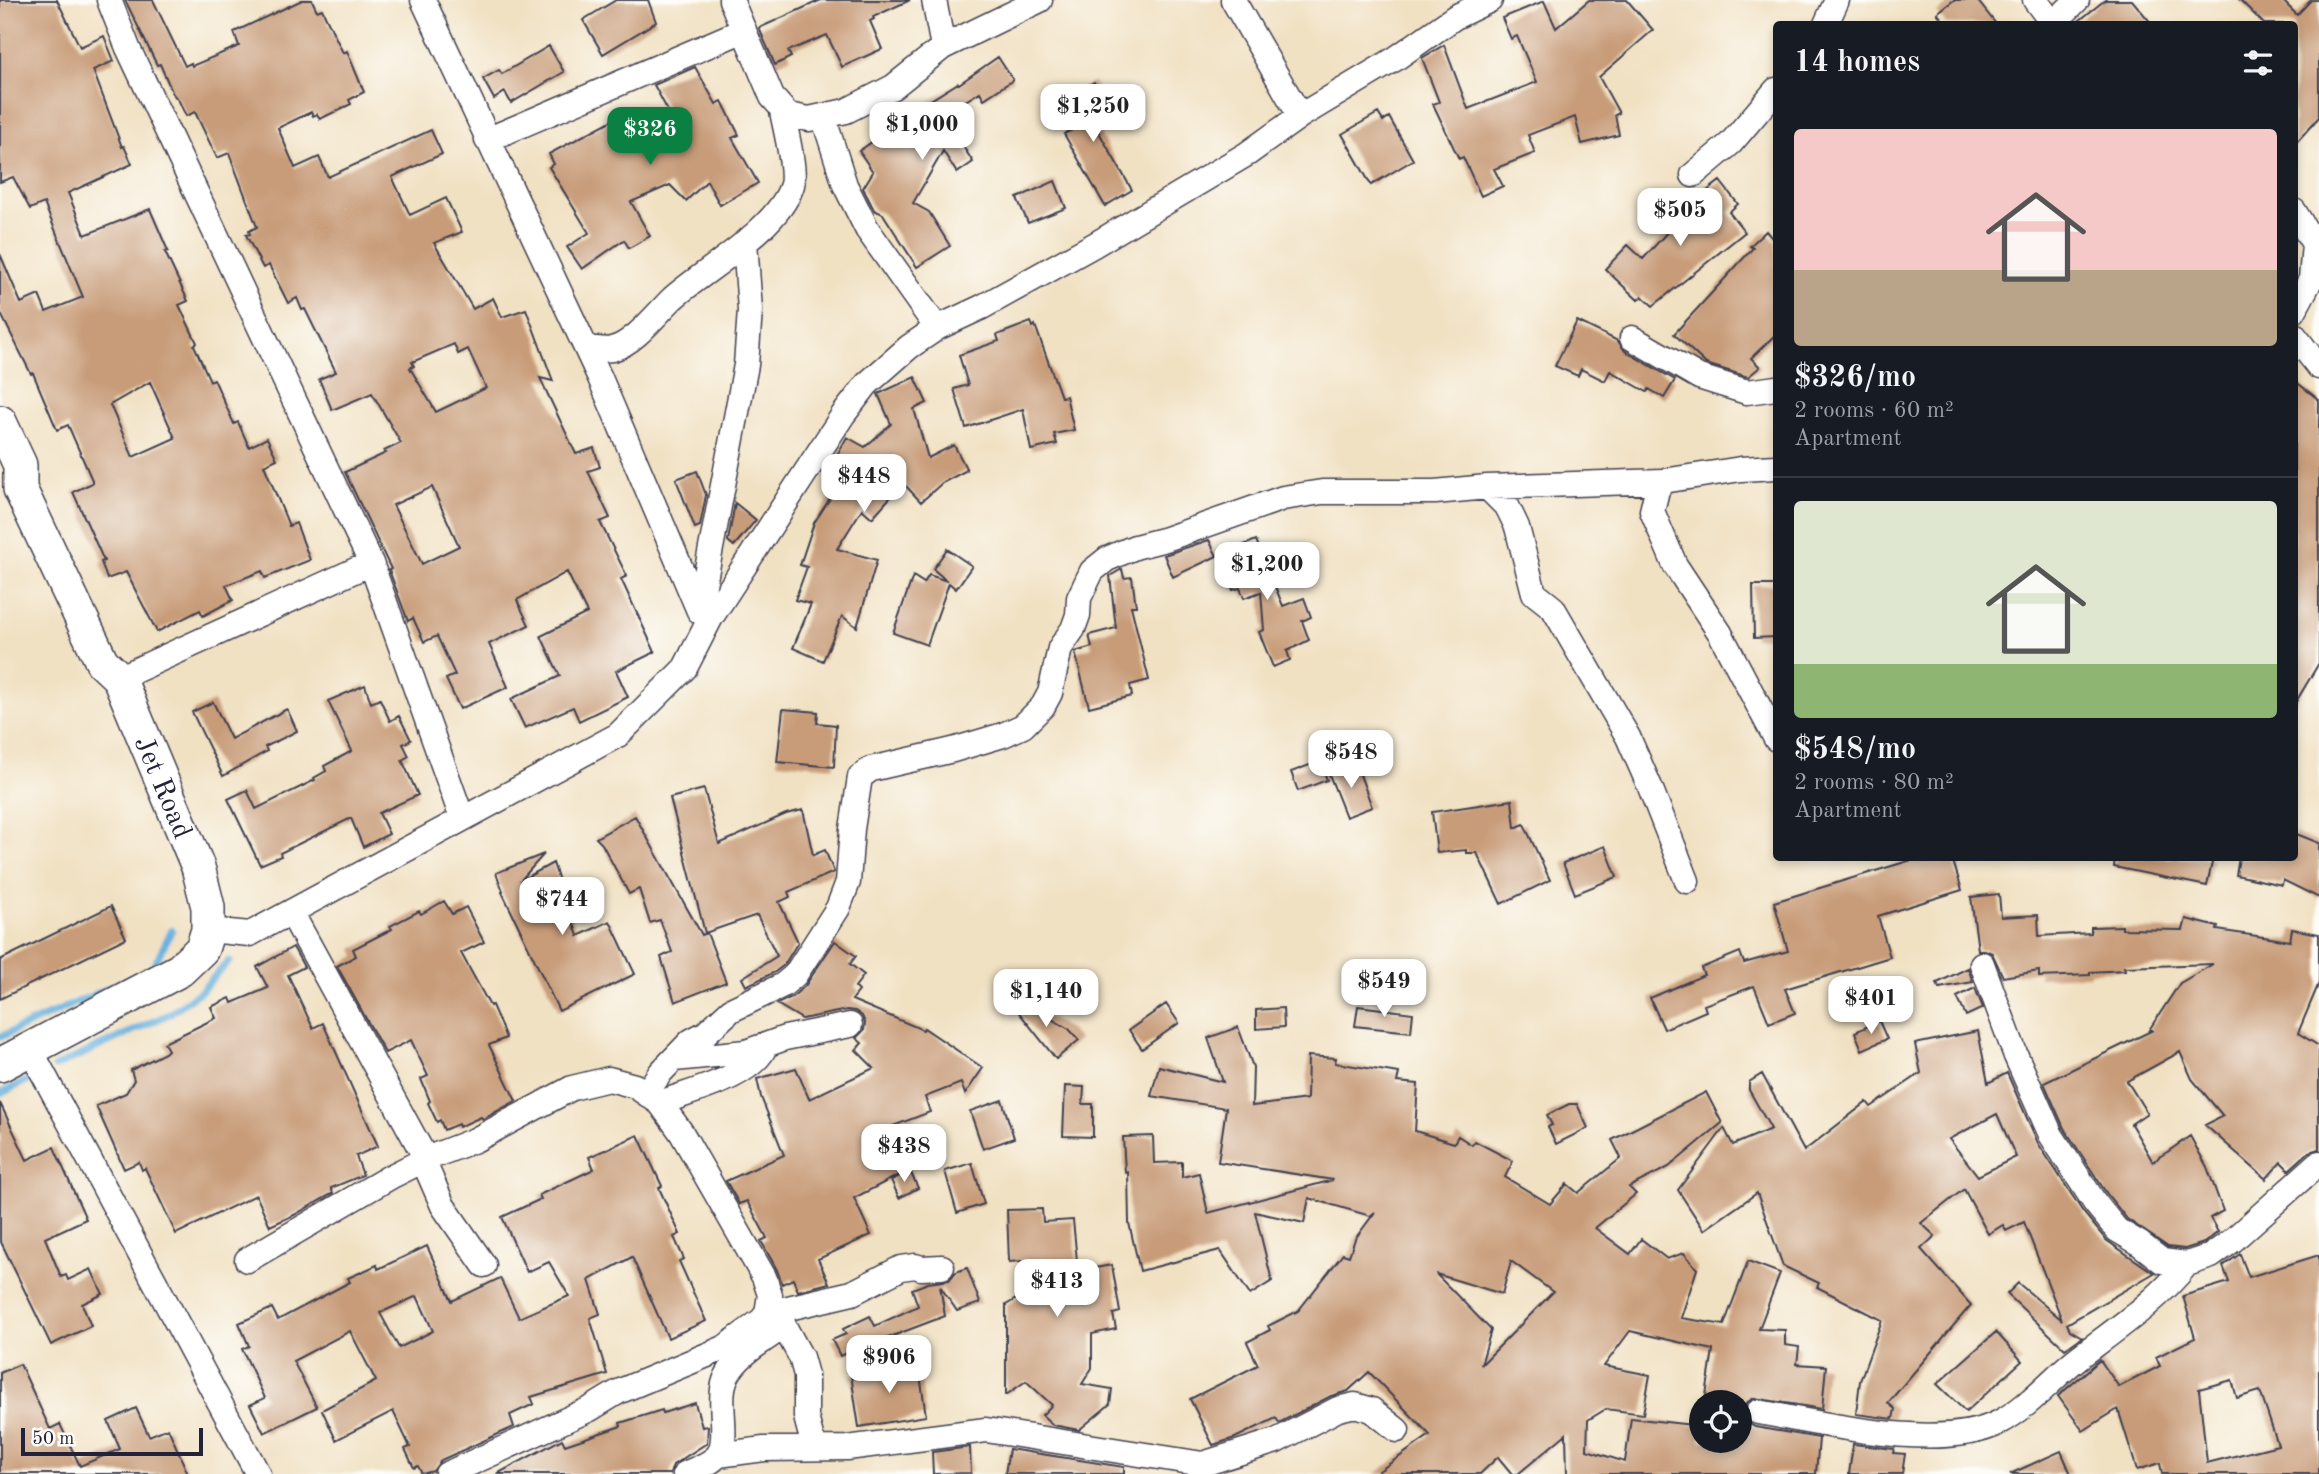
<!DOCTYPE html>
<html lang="en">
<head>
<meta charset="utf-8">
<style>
	:root { --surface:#171b24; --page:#242831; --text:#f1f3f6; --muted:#9ea1a6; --line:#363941; --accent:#0b8043 }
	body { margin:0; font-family:"Old Standard TT",serif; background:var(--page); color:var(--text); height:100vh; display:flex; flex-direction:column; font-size:26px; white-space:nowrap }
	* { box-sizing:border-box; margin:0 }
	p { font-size:23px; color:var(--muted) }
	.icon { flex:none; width:38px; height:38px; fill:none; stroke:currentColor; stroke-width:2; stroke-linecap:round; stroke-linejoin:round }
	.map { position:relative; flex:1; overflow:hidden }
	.side { position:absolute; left:1773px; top:21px; width:525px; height:840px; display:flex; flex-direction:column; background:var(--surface); border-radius:7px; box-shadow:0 4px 10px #0003 }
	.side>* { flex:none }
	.buttons { position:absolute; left:1689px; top:1390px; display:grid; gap:14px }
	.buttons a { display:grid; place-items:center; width:63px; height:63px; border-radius:50%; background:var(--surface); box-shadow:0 4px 10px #0003; font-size:35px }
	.scale { position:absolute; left:21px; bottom:18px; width:182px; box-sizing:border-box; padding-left:7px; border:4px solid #22223b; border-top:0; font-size:19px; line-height:24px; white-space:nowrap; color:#22223b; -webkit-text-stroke:5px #fdfcf7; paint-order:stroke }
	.price { position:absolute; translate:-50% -60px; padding:0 16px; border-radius:14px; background:#fff; color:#222; font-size:23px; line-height:46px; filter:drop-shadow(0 2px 4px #0008) }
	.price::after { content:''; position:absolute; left:50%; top:42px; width:21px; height:16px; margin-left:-10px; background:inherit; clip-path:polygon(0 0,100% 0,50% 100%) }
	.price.active { background:var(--accent); color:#fff }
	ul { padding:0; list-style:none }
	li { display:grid; align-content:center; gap:14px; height:371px; padding:0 21px }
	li+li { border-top:2px solid var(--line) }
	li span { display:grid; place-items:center; height:217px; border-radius:7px; color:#555 }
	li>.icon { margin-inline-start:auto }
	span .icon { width:126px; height:126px; fill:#fffc; stroke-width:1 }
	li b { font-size:30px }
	h2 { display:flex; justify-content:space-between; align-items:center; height:84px; padding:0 21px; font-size:30px }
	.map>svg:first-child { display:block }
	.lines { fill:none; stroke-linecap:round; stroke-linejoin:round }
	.stream { stroke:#67b1df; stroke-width:7 }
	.building { fill:#c89c79; fill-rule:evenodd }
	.minor-casing { stroke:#413f4f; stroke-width:27 }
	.secondary-casing { stroke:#413f4f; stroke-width:36 }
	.minor { stroke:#fff; stroke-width:24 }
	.secondary { stroke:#fff; stroke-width:33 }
	.labels { text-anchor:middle; stroke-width:5; stroke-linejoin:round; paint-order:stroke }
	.street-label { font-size:28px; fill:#22223b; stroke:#fdfcf7 }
</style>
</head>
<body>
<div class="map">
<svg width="2319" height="1474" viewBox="0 0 2319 1474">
	<rect width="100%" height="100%" fill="#fdfcf7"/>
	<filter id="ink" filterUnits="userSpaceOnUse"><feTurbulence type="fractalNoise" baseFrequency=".0143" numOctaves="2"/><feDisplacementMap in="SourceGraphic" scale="14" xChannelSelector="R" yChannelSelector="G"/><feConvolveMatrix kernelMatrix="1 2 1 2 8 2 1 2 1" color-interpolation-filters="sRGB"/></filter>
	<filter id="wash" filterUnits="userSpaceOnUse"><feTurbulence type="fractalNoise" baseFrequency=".00686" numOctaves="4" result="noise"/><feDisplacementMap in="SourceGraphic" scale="28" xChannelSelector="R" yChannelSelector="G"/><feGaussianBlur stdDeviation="1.57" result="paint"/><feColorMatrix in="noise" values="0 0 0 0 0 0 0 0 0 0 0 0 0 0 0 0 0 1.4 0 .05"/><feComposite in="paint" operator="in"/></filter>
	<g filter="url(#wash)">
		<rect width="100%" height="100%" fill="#f1e1c3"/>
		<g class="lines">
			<path class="stream" d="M147 971 152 969 172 930
				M0 1037 127 980
				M55 1067 169 1014 201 991 229 961
				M0 1094 28 1080"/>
		</g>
		<g id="blocks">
			<path class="building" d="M0 0H57L80 47 104 36 114 61 93 70 122 147 124 146 132 164 68 193 85 235 150 209 168 251 165 252 188 301 179 305 197 343 194 345 210 381 214 379 234 424 238 422 249 447 267 438 277 459 264 465 289 526 296 523 310 560 265 578 262 571 226 585 233 600 203 616 200 610 157 632 126 572 107 579 101 562 104 561 73 492 92 483V480L68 425 57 430 33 373 31 374 0 312V254L21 303 39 295 46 312 83 297 44 203 30 209 13 177 0 182ZM150 382 175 438 133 457 110 405Z
				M125 0H153L185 66 191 63 192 66 239 46 234 32 302 0H312L317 11 322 9 343 53 347 51 364 92 349 100 351 104 320 119 317 114 313 116 311 112 278 128 295 168 319 157 328 177 431 130 442 154 392 177 410 215 446 198 462 232 434 243 473 309 493 298 502 317 526 309 553 381 540 378 576 454 594 448 600 467 588 471 610 518 600 522 627 576 621 579 655 652 616 671 628 697 579 721 573 707 525 728 511 699 560 676 541 636 587 613 567 572 517 600 529 625 489 644 508 687 460 709 446 679 455 675 437 636 424 642 413 618 408 621 389 570 391 569 345 472 386 453 384 451 401 443 372 393 332 410 319 379 336 372 305 309 302 310 297 298 288 303 269 265 263 268 246 235 250 234 249 231 257 227 229 153 217 158 195 112 186 116 179 101 173 94 160 64 157 65ZM454 344 458 354 468 349 486 388 436 412 410 368 414 366 412 362ZM432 487 459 546 422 564 393 505Z
				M616 0H648L656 22 603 54 583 20Z
				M821 0H910L873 17 874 19 870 21 882 49 842 67 827 35 788 51 791 57 775 65 759 28Z
				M1589 0H1627L1653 30 1599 77 1619 113 1615 115 1619 135 1582 144 1575 117 1528 135 1535 153 1494 169 1503 186 1481 196 1463 157 1459 159 1433 104 1439 102 1422 58 1444 45 1468 109 1537 82 1517 36 1511 39 1502 18 1544 1 1556 28Z
				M1954 0H1977L1996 24H1946L1937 13Z
				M2105 0H2132L2152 24H2075Z
				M2240 0H2282L2297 15 2311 0H2319V117L2294 145V24H2264Z
				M549 46 564 72 511 103 505 92 494 99 483 79 499 70 502 74Z
				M998 57 1013 80 984 99 980 92 943 115 973 162 957 173 943 151 913 203 929 212 950 246 917 267 883 214 874 210 863 188 873 172 859 151 919 109 918 108 958 83 959 84Z
				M695 67 716 104 722 101 739 135 732 138 758 183 720 205 707 181 686 201 670 185 631 202 650 236 629 248 624 240 582 269 567 247 589 233 549 167 554 164 549 154 616 118 632 149 676 126 654 85Z
				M1094 82 1107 106 1089 115 1132 190 1105 206 1064 134 1072 130 1057 102Z
				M1378 113 1383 121 1389 117 1413 160 1371 185 1342 134Z
				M1055 181 1066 208 1028 223 1017 198Z
				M1720 181 1738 204 1729 212 1745 232 1653 306 1642 296 1638 300 1605 269 1628 245 1643 259 1680 218 1677 214Z
				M1766 231 1776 243V334L1751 358 1760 367 1748 377 1706 364 1674 334 1753 248 1750 246Z
				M1577 321 1618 341 1625 351 1675 380 1664 398 1649 389 1647 392 1610 371 1605 381 1581 369 1578 376 1555 366Z
				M1031 322 1033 327 1035 325 1061 397 1066 396 1074 430 1054 434 1057 444 1031 450 1023 409 966 428 954 389 968 385 959 355 999 341 997 335Z
				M915 377 927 403 914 409 928 458 954 445 967 470 942 483 921 502 903 483 872 518 862 509 837 549 877 560 857 627 842 616 823 661 793 648 811 604 795 600 807 567 800 565 814 523 840 483 826 475 847 437 865 447 891 424 878 394Z
				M2294 380 2319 400V663L2294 705Z
				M697 471 706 495 700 526 695 528 676 479Z
				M735 503 756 520 734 546 728 541Z
				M1209 540 1217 556 1173 577 1164 555Z
				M1256 540 1283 606 1304 598 1311 617 1302 621 1309 640 1287 651 1290 660 1273 667 1259 632 1264 630 1261 592 1244 598 1240 588 1233 590 1219 555Z
				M947 549 972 566 956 589 949 583 927 645 893 633 913 576 924 583 929 575 947 581 933 569Z
				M1122 569 1124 578 1132 577 1136 606H1131L1149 680 1130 685 1132 696 1089 707 1075 652 1092 647 1089 635 1116 628 1110 576Z
				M1753 585H1776V637L1754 638Z
				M365 685 371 703 380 699 390 721 399 716 411 740 403 744 409 756 402 760 418 795 379 813 389 834 363 847 351 818 280 853 281 856 260 865 228 799 247 790 256 809 315 780 314 778 326 771 324 766 352 751 328 701Z
				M213 702 231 739 287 709 297 731 265 747 267 751 223 776 192 712Z
				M783 709 818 712 817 723 836 725 834 767 777 762Z
				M1320 761 1327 780 1298 791 1291 772Z
				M1356 764 1372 807 1346 817 1329 774Z
				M704 789 719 844 786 814 803 810 813 855 825 850 834 872 788 892 790 897 779 902 798 942 784 965 775 972 746 986 742 978 777 956 757 915 705 933 670 798Z
				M1512 800 1515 828 1524 824 1550 880 1501 904 1477 853H1466V850L1437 853 1432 812Z
				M635 816 702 935 707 933 726 982 675 1002 661 957 672 952 660 920 650 923 639 889 629 894 602 844 596 838Z
				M2294 833 2319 843V898L2283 880 2282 885 2236 875 2239 858H2294Z
				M1605 846 1617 877 1575 894 1563 863Z
				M544 854 520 881 553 863 578 936 610 921 635 974 559 1011 502 892 503 891 496 873Z
				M1918 858H1952L1962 890 1878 916 1890 957 1785 989 1795 1013 1769 1023 1754 986 1704 1005 1706 1011 1664 1029 1650 998 1704 975 1701 968 1740 952 1744 963 1788 951 1774 902Z
				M2115 858H2213L2207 886 2114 867Z
				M1999 894 2001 917 2038 915 2039 936 2091 933V927L2122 926V929L2183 930 2186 919 2218 927 2217 930 2290 941 2292 929 2319 934V983L2298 1033 2319 1046V1149L2309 1152 2289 1170 2281 1162 2266 1179 2205 1125 2223 1116 2192 1079 2180 1052 2127 1081 2147 1113 2131 1124 2153 1162 2190 1136 2207 1167 2223 1211 2210 1218 2218 1232 2204 1243 2185 1249 2168 1247 2127 1219 2107 1194 2064 1128 2044 1083 2153 1030H2149L2180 983 2213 964 2124 967 2125 970 2090 972V975L2039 977V971L2003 977 1992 953 1985 950H1978L1971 897Z
				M444 901 452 914 466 907 484 942 461 953 490 1006 492 1005 506 1038 489 1045 516 1101 483 1119 481 1117 459 1127 458 1124 444 1130 440 1120 437 1122 428 1103 430 1101 421 1079 428 1076 411 1040 385 1053 337 966 356 956 353 949 392 929 390 926 419 911 421 914Z
				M111 906 126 938 0 999V960Z
				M835 941 856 956 850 964 864 975 855 987 859 991 852 1000 923 1030 924 1028 983 1068 965 1094 961 1083 925 1097 930 1112 880 1131 901 1174 854 1198 871 1235 818 1259 829 1283 798 1291 793 1279 782 1284 777 1270 761 1241 767 1238 747 1201 739 1204 726 1181 784 1155 761 1097 757 1079 796 1068 809 1099 874 1068 856 1050 862 1043 856 1038 864 1030 865 1023 862 1016 855 1011 847 1010 802 1019 777 1004 792 997 805 986Z
				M293 947 304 967 288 975 313 1028 323 1023 378 1146 356 1156 363 1175 331 1188 333 1193 294 1215 270 1226 256 1195 176 1234 145 1168 142 1170 139 1162 124 1169 96 1106 126 1093 134 1080 131 1070 165 1053 168 1050 164 1043 216 1018 211 1007 230 998 232 1003 268 988 257 967Z
				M1968 968 1973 982 1939 988 1937 983Z
				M1975 988 1983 1008 1966 1016 1957 997Z
				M1002 991 1069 1029 1079 1040 1056 1059Z
				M1166 1004 1179 1023 1142 1049 1129 1030Z
				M1358 1006 1413 1013 1411 1032 1355 1026Z
				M1283 1008 1284 1027 1256 1029V1010Z
				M1879 1021 1887 1039 1862 1050 1855 1032Z
				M1238 1027 1253 1067 1252 1106 1307 1099 1308 1056 1336 1058 1335 1063 1399 1073 1397 1082 1418 1084 1415 1131 1454 1143 1458 1136 1472 1145 1475 1141 1513 1161 1505 1177 1550 1204 1567 1184 1578 1193 1621 1158 1612 1140 1706 1092 1722 1123 1669 1167 1629 1187 1636 1194 1595 1228 1630 1254 1641 1239 1667 1259 1684 1253 1697 1269 1681 1318 1724 1325 1748 1261 1780 1273 1759 1329 1785 1330V1345L1799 1347 1797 1364 1826 1366 1822 1409 1754 1398 1746 1403 1744 1416 1748 1423 1755 1427 1819 1438 1816 1474H1567L1566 1434 1518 1474H1512L1498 1457 1480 1474H1375L1430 1435 1369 1372 1348 1391 1331 1396 1279 1423 1276 1418 1235 1438 1213 1445 1190 1399 1258 1365 1247 1342 1270 1330 1268 1326 1298 1311 1343 1254 1349 1256 1355 1239 1375 1212 1370 1216 1309 1198 1304 1223 1255 1212 1272 1281 1250 1295 1220 1250 1140 1271 1129 1223 1128 1172 1125 1173 1123 1137 1153 1136 1154 1163 1182 1162V1177L1199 1173 1208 1213 1333 1180 1218 1162 1226 1108 1151 1096 1159 1066 1223 1082 1208 1038ZM1511 1261 1553 1292 1481 1365 1491 1330 1436 1274 1502 1294ZM1630 1331 1713 1350 1705 1402H1740V1440L1701 1441V1426L1631 1418 1625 1462 1587 1450 1588 1420 1606 1409 1643 1414 1650 1375 1604 1366Z
				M1978 1031 1988 1083 2007 1073 2038 1143 2083 1212 2106 1240 2154 1273 2067 1324 2070 1330 2082 1337 2065 1349 2007 1294 2018 1283 2062 1320 2024 1222 2006 1231 2003 1225 1988 1234 1964 1189 1921 1223 1935 1236 1921 1249 1971 1305 1888 1403 1895 1409 1893 1419 1856 1414 1860 1381 1882 1320 1817 1287 1819 1283 1783 1266 1757 1193 1704 1230 1678 1190 1724 1128 1733 1145 1771 1129 1749 1090V1082L1762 1074 1804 1151 1867 1102 1871 1107 1921 1073 1915 1044ZM1997 1114 2016 1157 1978 1176 1949 1139Z
				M1065 1086 1084 1087 1083 1104H1093V1137L1063 1136Z
				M1002 1100 1014 1138 983 1149 970 1111Z
				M0 1103 27 1160 54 1147 86 1219 45 1238 61 1277 66 1275 68 1280 91 1269 103 1294 82 1304 91 1326 51 1345 0 1240Z
				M1569 1104H1577L1588 1128 1556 1144 1548 1127 1552 1125 1547 1115Z
				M638 1135 662 1186 659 1188 680 1234 674 1237 684 1259 679 1261 706 1321 668 1338 632 1257 589 1280 600 1314 590 1318 607 1374 531 1397 534 1404 510 1415 514 1427 441 1460 433 1471 422 1474 418 1466 414 1468 405 1449 410 1447 393 1411 336 1440 322 1410 376 1381 350 1331 293 1361 317 1407 264 1433 250 1405 265 1398 242 1349 249 1346 239 1323 272 1308 278 1320 350 1282 348 1278 377 1265 378 1269 427 1246 452 1301 500 1278 519 1318 569 1296 549 1262 527 1272 502 1217 541 1199 539 1195 594 1169 589 1157ZM417 1296 433 1331 399 1348 380 1313Z
				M972 1163 984 1204 957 1213 945 1171Z
				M910 1171 918 1188 899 1198 891 1180Z
				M1042 1209 1043 1222 1073 1220 1078 1271 1112 1265 1120 1312 1113 1314 1116 1329 1092 1334V1368L1082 1384 1112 1389 1110 1404 1079 1430 1053 1425 1042 1415 1052 1405 1026 1381 1006 1395V1305L1026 1293 1022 1261 1009 1262 1007 1210Z
				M2240 1254 2249 1277 2319 1255V1474H2162L2160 1463 2137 1470 2118 1409 2083 1431 2058 1396 2100 1360 2119 1387 2160 1366 2156 1357 2195 1338 2183 1296 2229 1282 2223 1266ZM2232 1380 2237 1398 2260 1391 2278 1445 2207 1463 2199 1389Z
				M967 1268 980 1303 957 1311 940 1286 945 1316 840 1356 832 1340 846 1334 843 1329 870 1316 875 1326 918 1306 912 1289 928 1283 949 1280 956 1272Z
				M1996 1332 2022 1361 1966 1412 1937 1384Z
				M918 1361 926 1416 859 1427 851 1375Z
				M20 1364 50 1429 60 1424 80 1466 120 1449 108 1421 136 1408 149 1436 168 1428 188 1474H0V1373Z
				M695 1403 702 1427 708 1426 707 1443 673 1465 670 1474H497L562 1439 565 1445 621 1426 620 1423 662 1410 663 1413Z
				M1853 1444 1894 1449 1893 1453 1905 1454 1902 1474H1849Z
				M970 1447 971 1473 933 1474 932 1452Z
				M1009 1449 1124 1467V1474H1005Z
				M2061 1451 2071 1474H2010Z"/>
		</g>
	</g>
	<g filter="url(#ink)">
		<use href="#blocks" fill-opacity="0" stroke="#413f4f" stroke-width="2"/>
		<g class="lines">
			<g class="minor-casing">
				<path id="minor" d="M109 0 128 48 371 563 462 818
					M423 0 600 378 699 611 710 619
					M731 0 772 97 788 115 809 119 846 111 893 87 943 47 1040 0
					M934 0 943 47
					M1233 0 1300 116
					M2035 0 2053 24
					M1826 24 1837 0
					M2053 24 2077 0
					M823 116 845 185 867 229 937 328
					M487 140 744 30
					M1693 175 1731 143 1776 90
					M2294 211 2314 244 2311 279 2294 311
					M2294 335 2319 367
					M1632 338 1699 377 1747 392 1776 388
					M586 348C594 348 605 351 612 349 634 344 657 313 673 298 706 269 779 228 792 185 796 169 785 128 782 111
					M1663 481 1657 490 1652 511 1675 565 1720 633 1776 739
					M1487 487 1508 508 1517 527 1534 593 1553 608 1628 737 1650 787 1687 881
					M699 611 746 365 750 310 745 242
					M119 678 371 563
					M291 912 426 1159
					M208 930 250 934 618 735 685 668 710 619 843 415 867 384 909 347 937 328 982 307 1094 245 1247 154 1300 116 1395 59 1455 17 1490 0
					M1982 964 2016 1056 2051 1135 2095 1203 2117 1230 2139 1243 2162 1261 2187 1264 2211 1256 2233 1240 2319 1163
					M30 1049 258 1474
					M674 1059 746 1052 785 1038 850 1025
					M646 1093 661 1072 691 1041 706 1033 731 1010 783 985 795 975 838 908 848 882 852 829 860 777 871 769 953 750 1003 735 1023 726 1043 706 1050 693 1060 648 1073 629 1078 615 1079 598 1092 571 1107 559 1135 547 1166 539 1283 498 1322 492H1435L1487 487 1663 481 1741 469 1776 467
					M660 1103C691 1091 751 1078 765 1047
					M423 1160 443 1206 484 1265
					M247 1260 390 1177 426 1159 475 1140 572 1088 609 1079 635 1086 660 1103 681 1132 764 1277 770 1295 767 1313 762 1320 724 1348 618 1392 590 1409 447 1474
					M780 1311 784 1326 801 1357 806 1375V1417L814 1447
					M767 1313 852 1293 901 1268 915 1266 921 1268 942 1267
					M1758 1412C1821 1423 1942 1453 2000 1422 2030 1406 2052 1378 2078 1358 2116 1329 2157 1302 2187 1264
					M718 1455 764 1449 847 1448 986 1430 1203 1464 1276 1441 1338 1409 1355 1405 1372 1410 1397 1430
					M685 1474C695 1469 711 1464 718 1455 731 1438 715 1398 727 1376 738 1354 765 1340 784 1326"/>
			</g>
			<g class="secondary-casing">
				<g id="secondary">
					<path id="s1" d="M0 422 20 465V489L102 662 119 678 198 867 208 907V930L202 949 180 970 0 1065"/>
				</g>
			</g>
			<use href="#minor" class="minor"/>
			<use href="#secondary" class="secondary"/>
		</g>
	</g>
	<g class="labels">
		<g class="street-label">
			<text dy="10" stroke="none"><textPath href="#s1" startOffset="404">Jet Road</textPath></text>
		</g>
	</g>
</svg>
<div class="buttons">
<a><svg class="icon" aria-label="locate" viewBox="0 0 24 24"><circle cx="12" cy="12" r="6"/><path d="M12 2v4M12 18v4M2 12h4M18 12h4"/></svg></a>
</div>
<div class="scale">50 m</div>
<b class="price" style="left:1093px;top:144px">$1,250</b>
<b class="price" style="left:922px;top:162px">$1,000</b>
<b class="price active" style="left:650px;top:167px">$326</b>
<b class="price" style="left:1680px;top:248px">$505</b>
<b class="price" style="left:864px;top:514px">$448</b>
<b class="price" style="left:1267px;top:602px">$1,200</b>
<b class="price" style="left:1351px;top:790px">$548</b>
<b class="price" style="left:562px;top:937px">$744</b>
<b class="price" style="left:1384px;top:1019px">$549</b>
<b class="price" style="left:1046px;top:1029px">$1,140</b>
<b class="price" style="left:1871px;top:1036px">$401</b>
<b class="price" style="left:904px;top:1184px">$438</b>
<b class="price" style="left:1057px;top:1319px">$413</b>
<b class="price" style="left:889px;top:1395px">$906</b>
<section class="side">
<h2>14 homes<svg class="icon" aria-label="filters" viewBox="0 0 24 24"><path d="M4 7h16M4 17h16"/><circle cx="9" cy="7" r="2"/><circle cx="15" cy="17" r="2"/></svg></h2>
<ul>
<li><span style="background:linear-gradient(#f6c9c9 65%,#b9a48a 0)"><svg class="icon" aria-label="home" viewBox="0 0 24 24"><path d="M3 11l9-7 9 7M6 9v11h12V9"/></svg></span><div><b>$326/mo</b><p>2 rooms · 60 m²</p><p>Apartment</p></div></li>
<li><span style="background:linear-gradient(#dfe7d0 75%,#8fb573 0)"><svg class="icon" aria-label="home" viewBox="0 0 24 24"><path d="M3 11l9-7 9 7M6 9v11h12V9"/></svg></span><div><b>$548/mo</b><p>2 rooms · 80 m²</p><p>Apartment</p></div></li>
</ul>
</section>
</div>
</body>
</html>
